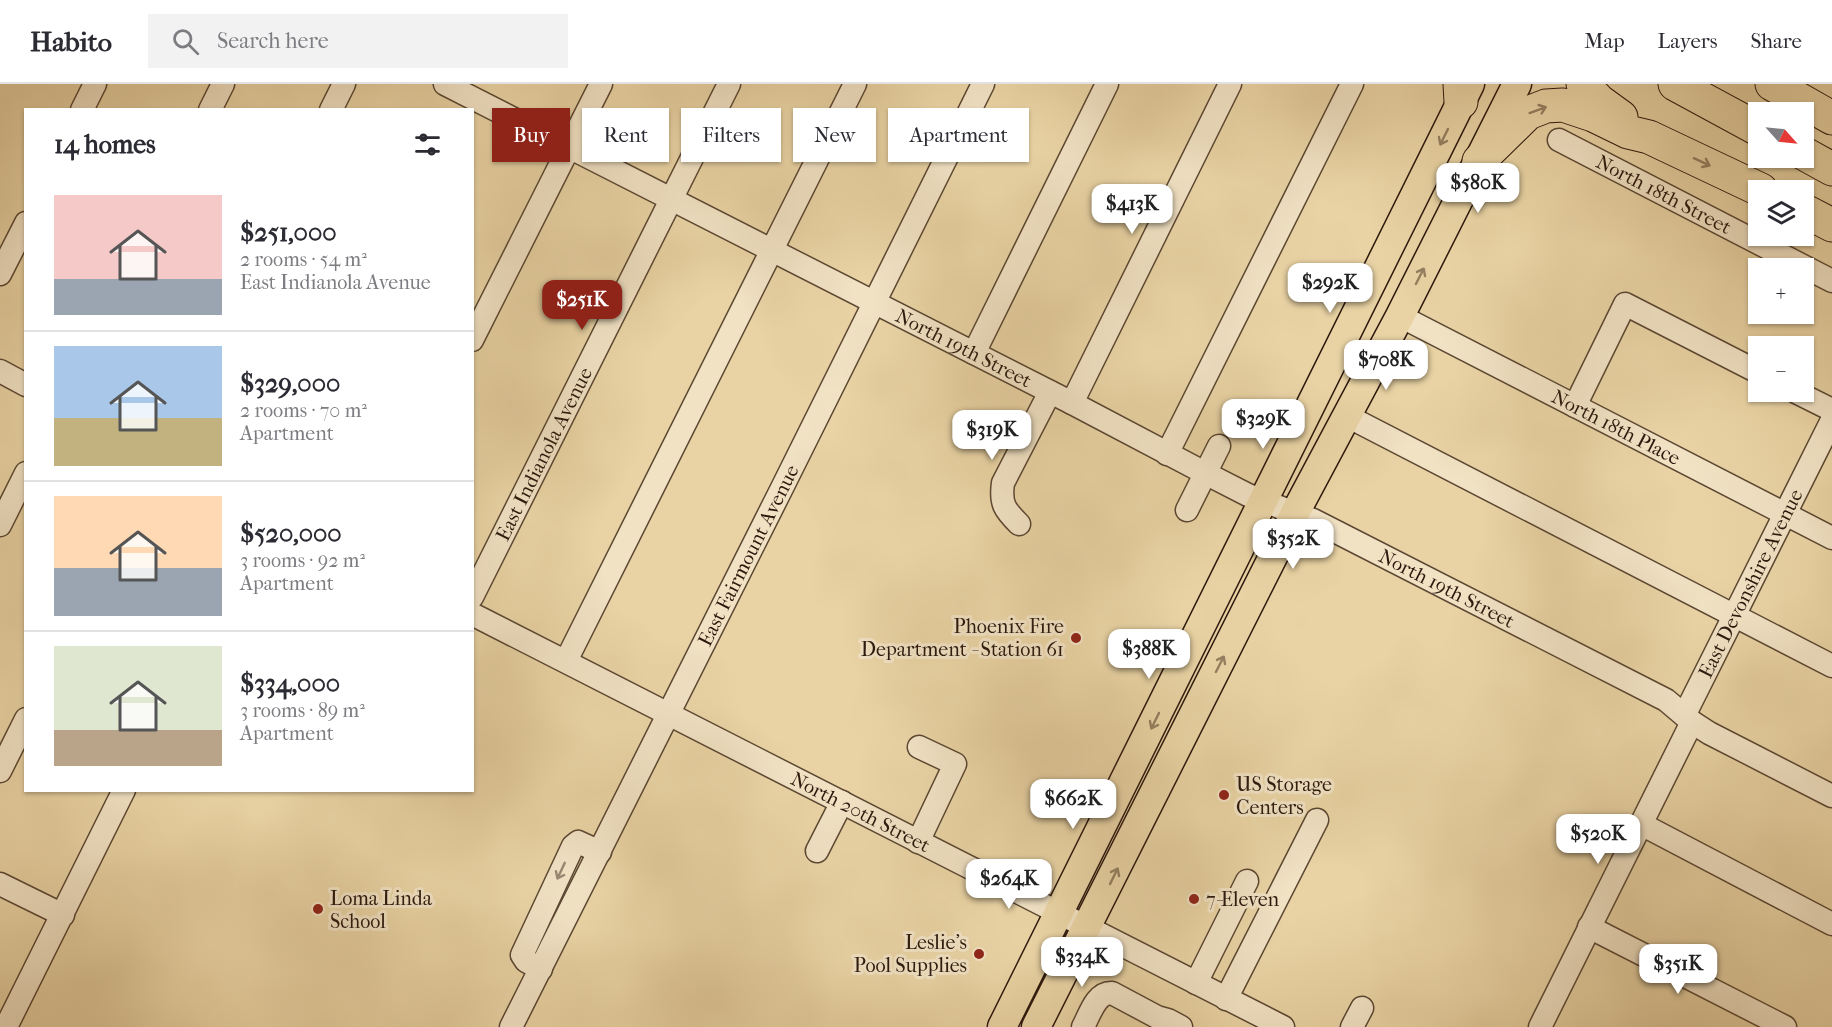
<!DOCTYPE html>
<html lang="en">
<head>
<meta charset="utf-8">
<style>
	:root { --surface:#fff; --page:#f2f2f3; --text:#2b2b33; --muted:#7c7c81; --line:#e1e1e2; --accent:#8f2418 }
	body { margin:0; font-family:"IM FELL French Canon",serif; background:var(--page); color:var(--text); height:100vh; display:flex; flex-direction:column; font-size:22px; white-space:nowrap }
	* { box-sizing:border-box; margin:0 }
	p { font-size:20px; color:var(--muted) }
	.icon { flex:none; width:33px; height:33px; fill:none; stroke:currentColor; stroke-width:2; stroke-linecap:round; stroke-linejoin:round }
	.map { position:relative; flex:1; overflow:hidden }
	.drawer { position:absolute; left:24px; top:24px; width:450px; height:684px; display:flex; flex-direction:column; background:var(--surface); border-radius:0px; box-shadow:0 2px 4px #0004 }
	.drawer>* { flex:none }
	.guide { position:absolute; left:492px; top:24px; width:570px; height:54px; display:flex; gap:12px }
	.needle { width:39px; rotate:117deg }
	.controls { position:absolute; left:1748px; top:18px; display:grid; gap:12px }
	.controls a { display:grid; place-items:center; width:66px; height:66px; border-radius:0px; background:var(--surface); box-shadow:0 2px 4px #0004; font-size:30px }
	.price { position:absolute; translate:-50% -51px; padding:0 14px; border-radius:12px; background:#fff; color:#222; font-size:20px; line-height:39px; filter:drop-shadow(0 2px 3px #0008) }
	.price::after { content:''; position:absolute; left:50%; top:36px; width:18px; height:14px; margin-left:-9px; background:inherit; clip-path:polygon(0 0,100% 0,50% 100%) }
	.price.current { background:var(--accent); color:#fff }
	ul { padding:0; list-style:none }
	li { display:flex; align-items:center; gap:18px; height:150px; padding:0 30px }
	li+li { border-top:2px solid var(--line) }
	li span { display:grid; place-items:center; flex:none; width:168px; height:120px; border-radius:0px; color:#555 }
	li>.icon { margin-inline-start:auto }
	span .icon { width:72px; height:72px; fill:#fffc; stroke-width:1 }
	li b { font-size:26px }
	h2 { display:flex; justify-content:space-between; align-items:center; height:72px; padding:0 30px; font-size:26px }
	.chip { padding:0 21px; border-radius:0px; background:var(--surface); box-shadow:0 2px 4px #0004; font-size:21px; line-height:54px }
	.chip.current { background:var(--accent); color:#fff }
	header { display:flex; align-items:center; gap:36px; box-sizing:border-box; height:84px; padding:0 30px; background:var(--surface); border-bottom:2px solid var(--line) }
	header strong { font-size:28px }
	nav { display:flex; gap:33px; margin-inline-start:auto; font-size:21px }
	.search { width:420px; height:54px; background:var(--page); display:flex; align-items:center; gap:15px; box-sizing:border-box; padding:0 21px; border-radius:0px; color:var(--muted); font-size:22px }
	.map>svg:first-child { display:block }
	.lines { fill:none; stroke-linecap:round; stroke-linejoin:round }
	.minor-casing { stroke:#5b4733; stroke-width:25 }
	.major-casing { stroke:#2c180d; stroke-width:31 }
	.highway-casing { stroke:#2c180d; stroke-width:35 }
	.minor { stroke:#f1e2c4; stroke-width:22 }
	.major { stroke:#e9d3a4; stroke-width:28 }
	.highway { stroke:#e9d3a4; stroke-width:33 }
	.oneway { stroke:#947f60 }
	.oneway2 { stroke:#988772 }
	.poi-dot { fill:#8f2418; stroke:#f1e2c4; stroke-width:2 }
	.labels { text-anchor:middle; stroke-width:6; stroke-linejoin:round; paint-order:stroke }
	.street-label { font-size:20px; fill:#2c180d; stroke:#f1e2c4 }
	.poi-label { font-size:20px; fill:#2c180d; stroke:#f1e2c4; text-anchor:start }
</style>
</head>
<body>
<header>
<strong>Habito</strong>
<div class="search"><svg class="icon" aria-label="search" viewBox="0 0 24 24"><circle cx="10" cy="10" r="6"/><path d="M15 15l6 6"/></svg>Search here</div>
<nav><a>Map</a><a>Layers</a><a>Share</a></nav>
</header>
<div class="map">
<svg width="1832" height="943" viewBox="0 0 1832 943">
	<rect width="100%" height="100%" fill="#e9d3a4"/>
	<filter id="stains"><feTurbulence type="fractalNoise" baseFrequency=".00333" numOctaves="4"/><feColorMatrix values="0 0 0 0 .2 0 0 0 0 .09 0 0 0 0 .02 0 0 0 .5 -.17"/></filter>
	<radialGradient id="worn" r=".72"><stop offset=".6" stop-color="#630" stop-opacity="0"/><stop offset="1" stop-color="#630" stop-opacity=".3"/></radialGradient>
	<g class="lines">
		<g class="minor-casing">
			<g id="minor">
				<path id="s1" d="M445 0 1072 319 1205 389 1248 411 1313 436 1666 616 1692 638 1709 649 1832 712"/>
				<path d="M82 26 95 0"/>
				<path d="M210 26 223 0"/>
				<path d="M331 26 344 0"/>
				<path id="s2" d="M1559 56 1832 197"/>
				<path d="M0 190 26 139"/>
				<path id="s3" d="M1400 232 1832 454"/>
				<path d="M472 256 601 0"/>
				<path d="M974 269 1107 0"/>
				<path d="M0 287 26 301"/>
				<path d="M1796 308 1832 326"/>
				<path d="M1072 319 1230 0"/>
				<path d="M1575 322 1625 220 1758 288"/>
				<path d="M1347 332 1832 582"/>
				<path d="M1167 370 1352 0"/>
				<path d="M1187 426 1219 362"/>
				<path d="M1019 440C1005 426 1000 420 1003 399L1050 308"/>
				<path d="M0 441 26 389"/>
				<path id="s4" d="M472 513 729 0"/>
				<path id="s5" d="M472 530 1283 943"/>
				<path d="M566 577 855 0"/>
				<path id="s6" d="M1685 630 1832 336"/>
				<path d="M0 687 26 635"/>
				<path d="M1641 740 1832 840"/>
				<path d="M918 758 955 680 919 663"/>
				<path d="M817 767 842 718"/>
				<path d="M0 800 63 831"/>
				<path d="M1589 843 1785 943"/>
				<path d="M541 885 526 877 522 871 573 762 578 758 600 768"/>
				<path d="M1196 899 1247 797"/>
				<path d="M1226 915 1317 736"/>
				<path d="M6 943 124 706"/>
				<path id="s7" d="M511 943 783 402 983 0"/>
				<path d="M1083 943C1090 930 1096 908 1112 909L1157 933 1168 936 1181 943"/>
				<path d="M1352 943 1362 924"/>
				<path d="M1540 943 1692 638"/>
			</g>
		</g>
		<g class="major-casing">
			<path id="major" d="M1002 943 1470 0
				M1036 943 1295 429 1400 232 1517 0"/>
		</g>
		<g class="highway-casing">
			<path id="highway" d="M1460 0 1461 18
				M1583 0 1599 17 1621 33
				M1675 0 1758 45
				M1772 0 1832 34
				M1803 69 1832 85
				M1479 77 1528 29 1546 22 1563 21 1593 31 1628 48 1649 53 1761 106
				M1803 126 1832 141"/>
		</g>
		<use href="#minor" class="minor"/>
		<use href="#major" class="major"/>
		<use href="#highway" class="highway"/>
	</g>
	<defs><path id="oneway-shaft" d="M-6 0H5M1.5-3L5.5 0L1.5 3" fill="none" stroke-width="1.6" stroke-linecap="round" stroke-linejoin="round" transform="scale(1.5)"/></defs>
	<g class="oneway">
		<use href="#oneway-shaft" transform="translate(1538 26) rotate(-20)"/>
		<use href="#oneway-shaft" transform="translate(1444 53) rotate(116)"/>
		<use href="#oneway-shaft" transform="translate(1702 78) rotate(25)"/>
		<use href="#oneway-shaft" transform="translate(1420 192) rotate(-63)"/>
		<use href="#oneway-shaft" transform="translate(1220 580) rotate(-63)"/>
		<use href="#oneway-shaft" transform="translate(1155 637) rotate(116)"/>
		<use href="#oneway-shaft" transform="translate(1114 792) rotate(-64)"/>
	</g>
	<use class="oneway2" href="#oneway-shaft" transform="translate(561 787) rotate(115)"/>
	<g class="poi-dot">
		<circle cx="1076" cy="554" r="6"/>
		<circle cx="1224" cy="711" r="6"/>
		<circle cx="1194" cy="815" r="6"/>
		<circle cx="318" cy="825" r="6"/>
		<circle cx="979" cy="870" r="6"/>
	</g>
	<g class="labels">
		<g class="street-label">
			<text dy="7" stroke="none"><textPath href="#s2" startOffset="118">North 18th Street</textPath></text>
			<text dy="7" stroke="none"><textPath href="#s1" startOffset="582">North 19th Street</textPath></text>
			<text dy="7" stroke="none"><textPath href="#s3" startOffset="243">North 18th Place</textPath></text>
			<text dy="7" stroke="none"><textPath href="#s4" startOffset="160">East Indianola Avenue</textPath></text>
			<text dy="7" stroke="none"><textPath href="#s7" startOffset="528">East Fairmount Avenue</textPath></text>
			<text dy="7" stroke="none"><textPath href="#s6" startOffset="146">East Devonshire Avenue</textPath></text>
			<text dy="7" stroke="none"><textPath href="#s1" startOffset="1122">North 19th Street</textPath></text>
			<text dy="7" stroke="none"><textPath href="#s5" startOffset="436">North 20th Street</textPath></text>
		</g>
		<g class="poi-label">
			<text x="1064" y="549" text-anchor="end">Phoenix Fire<tspan x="1064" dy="23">Department - Station 61</tspan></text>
			<text x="1236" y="707">US Storage<tspan x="1236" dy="23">Centers</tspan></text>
			<text x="330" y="821">Loma Linda<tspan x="330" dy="23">School</tspan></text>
			<text x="1206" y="822">7-Eleven</text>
			<text x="967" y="865" text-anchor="end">Leslie's<tspan x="967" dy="23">Pool Supplies</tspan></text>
		</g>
	</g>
	<rect width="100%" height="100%" filter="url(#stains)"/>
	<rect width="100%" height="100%" fill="url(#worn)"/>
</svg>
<div class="controls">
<a><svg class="needle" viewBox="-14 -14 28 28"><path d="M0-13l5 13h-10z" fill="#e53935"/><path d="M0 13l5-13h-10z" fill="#7c7c81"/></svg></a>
<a><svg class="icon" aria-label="layers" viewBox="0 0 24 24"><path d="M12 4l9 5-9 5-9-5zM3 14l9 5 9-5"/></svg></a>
<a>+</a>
<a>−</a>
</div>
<b class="price" style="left:1478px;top:130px">$580K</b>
<b class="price" style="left:1132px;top:151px">$413K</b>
<b class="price" style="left:1330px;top:230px">$292K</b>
<b class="price current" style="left:582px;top:247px">$251K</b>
<b class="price" style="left:1386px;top:307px">$708K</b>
<b class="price" style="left:1263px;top:366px">$329K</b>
<b class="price" style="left:992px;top:377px">$319K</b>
<b class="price" style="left:1293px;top:486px">$352K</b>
<b class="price" style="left:1149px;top:596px">$388K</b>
<b class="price" style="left:1073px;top:746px">$662K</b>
<b class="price" style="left:1598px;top:781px">$520K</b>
<b class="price" style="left:1009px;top:826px">$264K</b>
<b class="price" style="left:1082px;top:904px">$334K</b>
<b class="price" style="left:1678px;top:911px">$351K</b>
<div class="guide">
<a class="chip current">Buy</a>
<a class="chip">Rent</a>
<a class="chip">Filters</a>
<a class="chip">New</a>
<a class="chip">Apartment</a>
</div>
<section class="drawer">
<h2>14 homes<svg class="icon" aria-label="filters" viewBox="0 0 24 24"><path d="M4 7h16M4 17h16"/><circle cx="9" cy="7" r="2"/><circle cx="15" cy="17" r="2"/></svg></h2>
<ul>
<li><span style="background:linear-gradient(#f6c9c9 70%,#9aa5b1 0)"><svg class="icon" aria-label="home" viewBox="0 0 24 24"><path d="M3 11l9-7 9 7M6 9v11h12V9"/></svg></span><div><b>$251,000</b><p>2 rooms · 54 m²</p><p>East Indianola Avenue</p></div></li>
<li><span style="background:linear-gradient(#a9c7e8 60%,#c2b280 0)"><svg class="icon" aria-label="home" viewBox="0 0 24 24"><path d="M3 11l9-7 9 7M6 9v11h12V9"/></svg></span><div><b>$329,000</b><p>2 rooms · 70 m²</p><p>Apartment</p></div></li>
<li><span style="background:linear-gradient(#ffd9b3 60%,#9aa5b1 0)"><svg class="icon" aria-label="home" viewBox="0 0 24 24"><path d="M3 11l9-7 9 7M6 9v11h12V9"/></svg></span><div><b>$520,000</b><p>3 rooms · 92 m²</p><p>Apartment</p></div></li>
<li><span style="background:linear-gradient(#dfe7d0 70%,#b9a48a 0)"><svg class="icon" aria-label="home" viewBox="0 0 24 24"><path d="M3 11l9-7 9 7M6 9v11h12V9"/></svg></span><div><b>$334,000</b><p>3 rooms · 89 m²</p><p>Apartment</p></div></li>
</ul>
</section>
</div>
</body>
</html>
